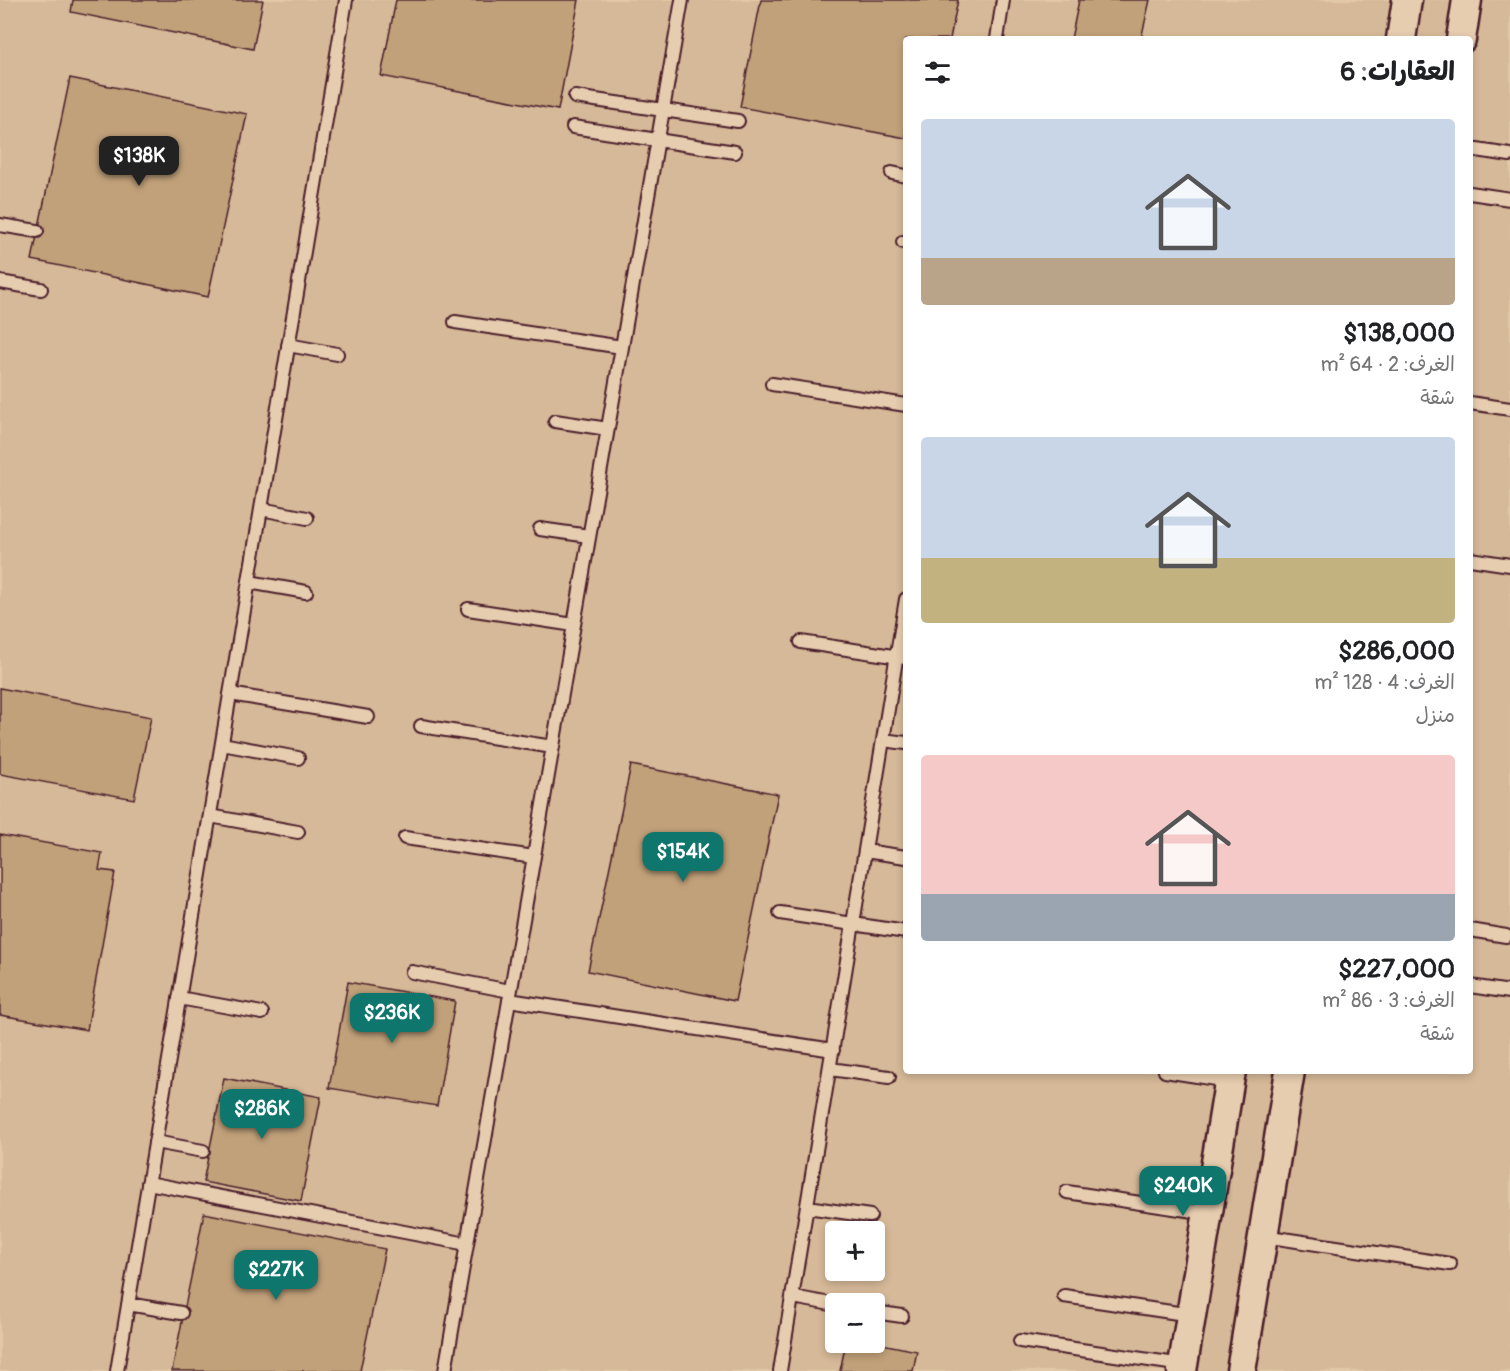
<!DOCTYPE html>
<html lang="ar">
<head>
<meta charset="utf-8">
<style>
	:root { --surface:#fff; --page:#f6f6f6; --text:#202124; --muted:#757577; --accent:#0f766e }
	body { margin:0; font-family:Pangolin,"Playpen Sans Arabic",sans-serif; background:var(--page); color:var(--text); direction:rtl; height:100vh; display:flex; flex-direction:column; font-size:22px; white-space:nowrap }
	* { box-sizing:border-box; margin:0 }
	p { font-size:20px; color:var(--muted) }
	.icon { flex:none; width:33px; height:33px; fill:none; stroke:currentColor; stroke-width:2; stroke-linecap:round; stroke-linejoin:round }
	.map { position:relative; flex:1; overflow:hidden; direction:ltr }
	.drawer { position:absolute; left:903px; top:36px; width:570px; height:1038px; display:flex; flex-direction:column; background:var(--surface); border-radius:6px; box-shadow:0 3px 9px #0003; direction:rtl }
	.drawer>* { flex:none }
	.buttons { position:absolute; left:825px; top:1221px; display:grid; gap:12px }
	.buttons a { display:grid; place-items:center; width:60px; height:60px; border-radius:6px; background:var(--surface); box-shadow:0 3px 9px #0003; font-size:30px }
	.price { position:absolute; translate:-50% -51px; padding:0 14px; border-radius:12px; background:var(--accent); color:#fff; font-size:20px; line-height:39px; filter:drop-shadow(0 2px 3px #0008) }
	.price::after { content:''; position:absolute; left:50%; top:36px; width:18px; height:14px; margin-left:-9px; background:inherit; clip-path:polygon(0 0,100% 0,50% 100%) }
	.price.active { background:#222; color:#fff }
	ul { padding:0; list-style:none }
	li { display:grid; align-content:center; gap:12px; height:318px; padding:0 18px }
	li span { display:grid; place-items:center; height:186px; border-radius:6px; color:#555 }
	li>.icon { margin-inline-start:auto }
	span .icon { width:108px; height:108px; fill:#fffc; stroke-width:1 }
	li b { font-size:26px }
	h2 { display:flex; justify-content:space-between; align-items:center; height:72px; padding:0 18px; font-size:26px }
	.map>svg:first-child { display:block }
	.built { fill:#d6b998; fill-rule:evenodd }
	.building { fill:#c1a17a; stroke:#4a1f2b; stroke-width:1.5 }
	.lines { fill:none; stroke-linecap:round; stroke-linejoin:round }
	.service-casing { stroke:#4a1f2b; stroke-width:16 }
	.tertiary-casing { stroke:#4a1f2b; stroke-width:33 }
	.service { stroke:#e7cdaf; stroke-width:12 }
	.tertiary { stroke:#e7cdaf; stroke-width:28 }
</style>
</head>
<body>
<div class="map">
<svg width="1510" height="1371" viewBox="0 0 1510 1371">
	<rect width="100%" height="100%" fill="#e3c8a7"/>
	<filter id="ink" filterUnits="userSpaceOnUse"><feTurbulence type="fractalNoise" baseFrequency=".0167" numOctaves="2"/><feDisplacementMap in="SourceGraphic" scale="12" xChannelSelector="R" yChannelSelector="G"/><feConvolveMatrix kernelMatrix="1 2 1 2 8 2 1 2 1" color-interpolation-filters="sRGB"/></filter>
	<g filter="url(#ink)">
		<path class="built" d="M0 0H1510V1371H0ZM906 39H1470V1071H906ZM836 1232H874V1270H836ZM836 1304H874V1342H836Z"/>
		<path class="building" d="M73 0H263L253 49 71 12Z
			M396 0H579L558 110 381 76Z
			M761 0H958L950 39H906V138L740 107Z
			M1079 0H1150L1141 39H1071Z
			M70 78 247 114 208 297 32 260Z
			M0 688 151 717 134 799 0 774Z
			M631 765 778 794 735 1001 588 971Z
			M0 835 102 853 99 870 115 872 87 1030 0 1015Z
			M348 982 455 1001 437 1106 329 1088Z
			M224 1078 321 1097 301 1201 203 1182Z
			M204 1213 385 1249 360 1371H172Z
			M846 1342H872L917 1351 913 1371H840Z"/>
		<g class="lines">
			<g class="service-casing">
				<path id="service" d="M997 39 1003 0
					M575 97 738 121
					M573 127 735 152
					M1470 149 1510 155
					M892 173 906 176
					M1470 193 1510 199
					M0 225 37 231
					M903 242 906 243
					M0 282 41 289
					M455 322 622 347
					M288 345 337 354
					M772 384 906 405
					M1470 403 1510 409
					M555 421 608 429
					M261 509 307 518
					M540 529 589 536
					M1470 559 1510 565
					M249 582 306 592
					M468 609 574 625
					M801 642 906 658
					M230 694 368 717
					M421 726 553 747
					M883 740 906 743
					M222 744 298 758
					M210 816 298 832
					M405 838 534 857
					M865 851 906 857
					M780 913 906 932
					M1470 930 1506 936
					M412 972 510 991
					M1470 986 1510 992
					M179 998 262 1013
					M509 1000 833 1050
					M830 1069 889 1077
					M1165 1071 1229 1081
					M155 1142 203 1151
					M148 1183 467 1244
					M1067 1192 1207 1213
					M807 1207 870 1216
					M1263 1236 1450 1264
					M1064 1296 1191 1315
					M793 1297 836 1305
					M128 1304 181 1313
					M874 1312 902 1316
					M1020 1341 1183 1365
					M117 1371 346 0
					M445 1371 682 0
					M780 1371 906 599"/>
			</g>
			<g class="tertiary-casing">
				<path id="tertiary" d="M1401 39 1407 0
					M1461 39 1467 0
					M1182 1371 1231 1071
					M1241 1371 1290 1071"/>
			</g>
			<use href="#service" class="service"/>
			<use href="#tertiary" class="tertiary"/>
		</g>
	</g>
</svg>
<div class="buttons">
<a>+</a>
<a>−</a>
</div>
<b class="price active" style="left:139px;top:187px">$138K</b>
<b class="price" style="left:683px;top:883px">$154K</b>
<b class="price" style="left:392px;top:1044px">$236K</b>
<b class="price" style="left:262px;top:1140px">$286K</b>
<b class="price" style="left:1183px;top:1217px">$240K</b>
<b class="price" style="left:276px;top:1301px">$227K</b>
<section class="drawer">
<h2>العقارات: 6<svg class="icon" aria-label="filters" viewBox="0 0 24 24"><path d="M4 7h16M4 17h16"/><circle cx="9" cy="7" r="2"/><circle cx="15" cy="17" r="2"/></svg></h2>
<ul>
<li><span style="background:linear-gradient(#c9d6e8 75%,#b9a48a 0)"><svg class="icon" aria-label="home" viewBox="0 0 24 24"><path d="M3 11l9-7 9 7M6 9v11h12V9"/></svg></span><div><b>$138,000</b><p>الغرف: 2 · 64 m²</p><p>شقة</p></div></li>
<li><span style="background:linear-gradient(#c9d6e8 65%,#c2b280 0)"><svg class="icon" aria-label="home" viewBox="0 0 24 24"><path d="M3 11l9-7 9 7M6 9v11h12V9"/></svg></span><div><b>$286,000</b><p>الغرف: 4 · 128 m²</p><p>منزل</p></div></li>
<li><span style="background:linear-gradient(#f6c9c9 75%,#9aa5b1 0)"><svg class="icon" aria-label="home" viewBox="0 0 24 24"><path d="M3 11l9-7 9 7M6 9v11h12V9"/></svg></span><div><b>$227,000</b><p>الغرف: 3 · 86 m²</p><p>شقة</p></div></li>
</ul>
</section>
</div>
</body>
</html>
